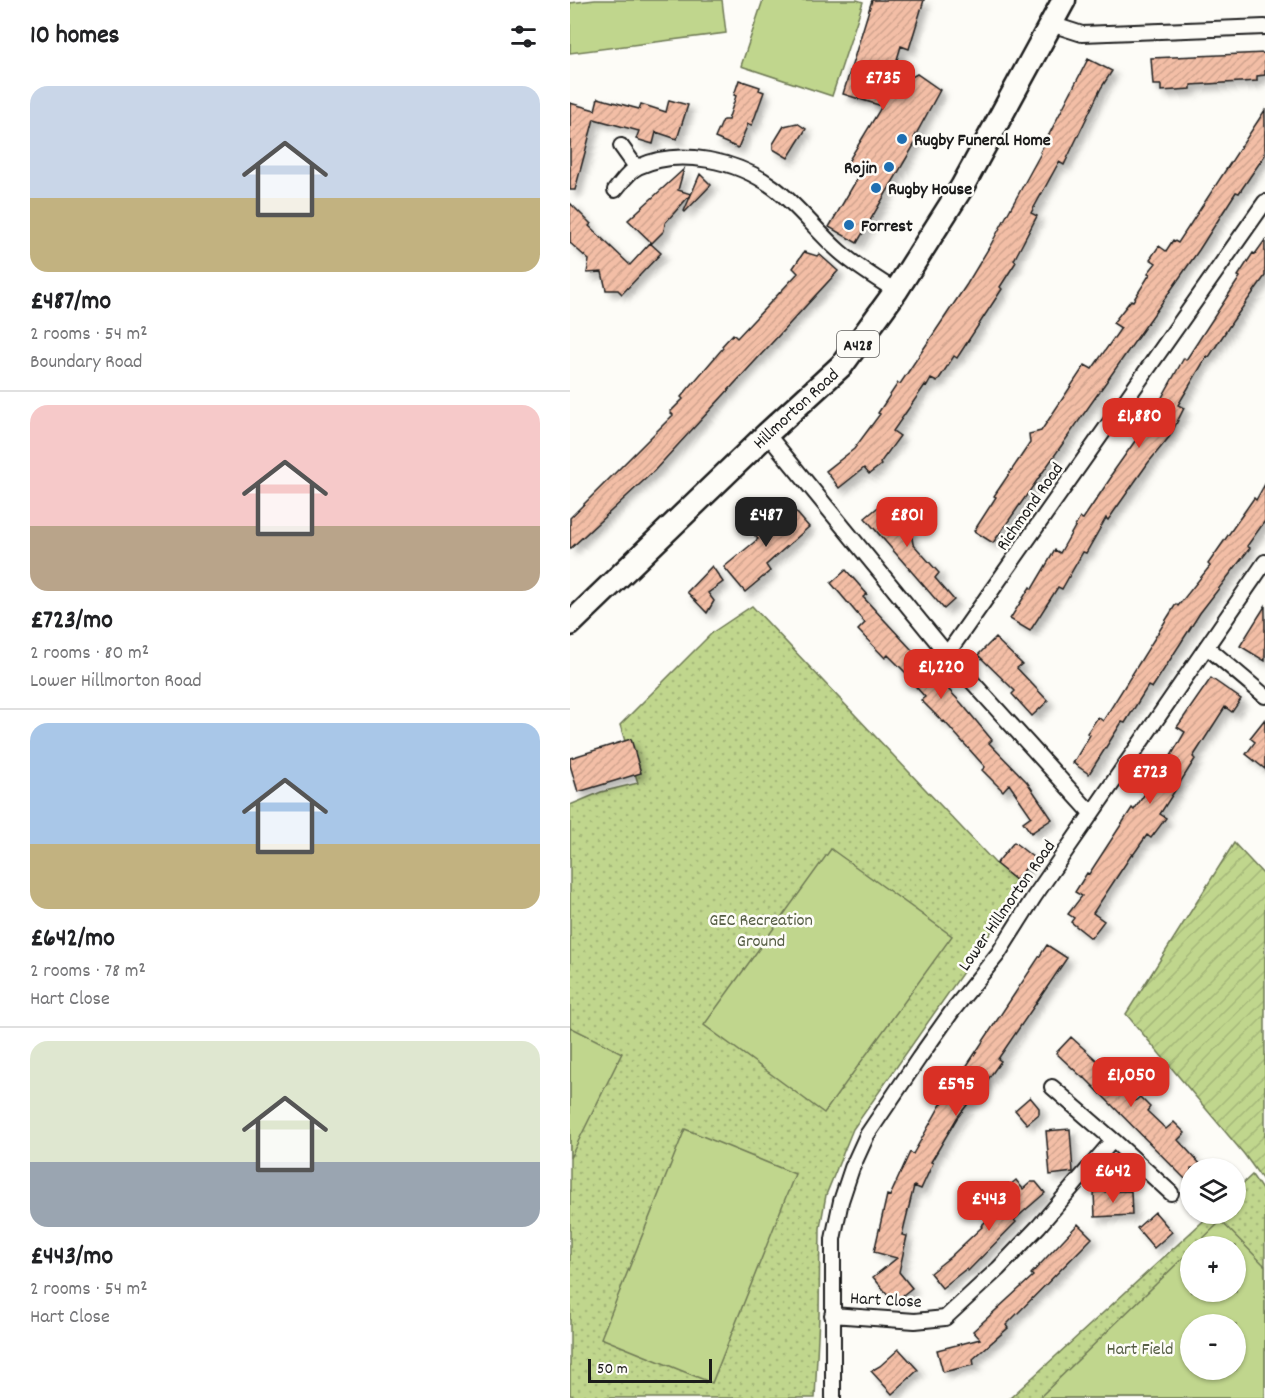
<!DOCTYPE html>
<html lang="en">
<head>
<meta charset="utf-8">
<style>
	:root { --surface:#fff; --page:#f2f2f2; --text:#202124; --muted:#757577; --line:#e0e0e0; --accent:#d93025 }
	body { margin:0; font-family:Dekko,sans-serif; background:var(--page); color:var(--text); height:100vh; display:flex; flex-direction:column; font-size:22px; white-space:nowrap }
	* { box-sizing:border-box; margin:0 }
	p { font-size:20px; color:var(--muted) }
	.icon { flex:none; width:33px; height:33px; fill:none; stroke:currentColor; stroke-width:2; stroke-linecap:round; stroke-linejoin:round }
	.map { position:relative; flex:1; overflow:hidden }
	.side { display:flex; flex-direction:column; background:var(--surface); width:570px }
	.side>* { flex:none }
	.fabs { position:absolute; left:610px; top:1158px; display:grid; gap:12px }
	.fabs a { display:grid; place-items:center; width:66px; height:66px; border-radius:50%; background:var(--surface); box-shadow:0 2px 4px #0004; font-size:30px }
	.scale { position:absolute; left:18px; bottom:15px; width:124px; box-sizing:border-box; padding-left:6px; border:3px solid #1c1c1c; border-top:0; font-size:16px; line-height:21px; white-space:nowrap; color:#1c1c1c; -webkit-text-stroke:4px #fdfcf7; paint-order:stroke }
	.price { position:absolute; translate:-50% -51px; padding:0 14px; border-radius:12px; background:var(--accent); color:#fff; font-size:20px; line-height:39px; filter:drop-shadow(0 2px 3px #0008) }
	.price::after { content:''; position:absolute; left:50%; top:36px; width:18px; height:14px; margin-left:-9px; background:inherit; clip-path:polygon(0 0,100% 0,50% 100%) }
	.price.active { background:#222; color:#fff }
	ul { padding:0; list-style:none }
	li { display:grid; align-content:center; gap:12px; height:318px; padding:0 30px }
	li+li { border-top:2px solid var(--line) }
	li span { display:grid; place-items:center; height:186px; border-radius:18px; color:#555 }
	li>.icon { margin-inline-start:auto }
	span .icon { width:108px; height:108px; fill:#fffc; stroke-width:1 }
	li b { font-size:26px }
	h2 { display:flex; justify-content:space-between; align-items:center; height:72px; padding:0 30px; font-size:26px }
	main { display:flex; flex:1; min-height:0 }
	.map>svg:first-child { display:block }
	.park { fill:url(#park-dots); stroke:#6e7954; stroke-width:1.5; fill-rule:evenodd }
	.garden { fill:url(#garden-furrows); stroke:#6e7954; stroke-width:1.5 }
	.pitch { fill:#c0d68d; stroke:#6e7954; stroke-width:1.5; fill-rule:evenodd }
	.building { fill:url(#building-hatch); stroke:#1c1c1c; stroke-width:1.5; filter:url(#shadow) }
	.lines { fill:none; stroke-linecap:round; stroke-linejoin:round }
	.minor-casing { stroke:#1c1c1c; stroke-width:18 }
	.trunk-casing { stroke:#1c1c1c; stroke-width:27 }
	.minor { stroke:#fdfcf7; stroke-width:14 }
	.trunk { stroke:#fdfcf7; stroke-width:22 }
	.poi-dot { fill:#1f6fb2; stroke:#fdfcf7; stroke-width:2 }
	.labels { text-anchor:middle; stroke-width:5; stroke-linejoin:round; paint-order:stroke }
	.shield { fill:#fdfcf7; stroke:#605f5e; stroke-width:1.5 }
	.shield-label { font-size:16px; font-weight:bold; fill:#1c1c1c }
	.poi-label { font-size:18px; font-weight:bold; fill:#1c1c1c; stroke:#fdfcf7; text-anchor:start }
	.street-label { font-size:18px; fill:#1c1c1c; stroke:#fdfcf7 }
	.park-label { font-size:18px; fill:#555d44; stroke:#fdfcf7 }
</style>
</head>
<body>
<main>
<section class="side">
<h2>10 homes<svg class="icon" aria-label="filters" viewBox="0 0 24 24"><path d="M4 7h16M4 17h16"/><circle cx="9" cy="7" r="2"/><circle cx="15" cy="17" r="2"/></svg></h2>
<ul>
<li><span style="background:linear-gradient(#c9d6e8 60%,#c2b280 0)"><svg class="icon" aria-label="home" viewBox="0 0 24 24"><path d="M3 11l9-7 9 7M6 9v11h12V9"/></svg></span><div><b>£487/mo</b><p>2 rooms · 54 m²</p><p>Boundary Road</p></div></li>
<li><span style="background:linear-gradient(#f6c9c9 65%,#b9a48a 0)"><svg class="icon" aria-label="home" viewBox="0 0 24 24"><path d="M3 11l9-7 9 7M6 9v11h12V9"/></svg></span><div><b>£723/mo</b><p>2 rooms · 80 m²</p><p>Lower Hillmorton Road</p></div></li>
<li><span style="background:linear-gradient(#a9c7e8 65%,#c2b280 0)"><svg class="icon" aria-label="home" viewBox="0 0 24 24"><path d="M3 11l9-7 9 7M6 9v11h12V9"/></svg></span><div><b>£642/mo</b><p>2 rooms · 78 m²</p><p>Hart Close</p></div></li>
<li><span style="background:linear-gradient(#dfe7d0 65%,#9aa5b1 0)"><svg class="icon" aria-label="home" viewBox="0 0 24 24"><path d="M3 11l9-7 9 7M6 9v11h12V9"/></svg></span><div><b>£443/mo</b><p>2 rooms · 54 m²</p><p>Hart Close</p></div></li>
</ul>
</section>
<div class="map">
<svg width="695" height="1398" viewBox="0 0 695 1398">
	<defs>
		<pattern id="park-dots" width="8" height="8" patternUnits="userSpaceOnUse" patternTransform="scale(1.5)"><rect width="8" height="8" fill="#c0d68d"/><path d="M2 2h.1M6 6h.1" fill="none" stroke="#a4b779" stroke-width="1.8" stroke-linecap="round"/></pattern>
		<pattern id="garden-furrows" width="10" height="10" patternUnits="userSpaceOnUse" patternTransform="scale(1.5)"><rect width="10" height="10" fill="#c0d68d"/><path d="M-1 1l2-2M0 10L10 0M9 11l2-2" fill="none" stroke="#a4b779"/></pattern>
		<pattern id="building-hatch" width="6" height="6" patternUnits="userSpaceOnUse" patternTransform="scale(1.5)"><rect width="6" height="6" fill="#f3bea6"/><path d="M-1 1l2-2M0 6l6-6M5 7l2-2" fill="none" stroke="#d0a38e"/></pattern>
		<filter id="shadow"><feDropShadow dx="5.5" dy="5.5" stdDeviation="3" flood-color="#0004"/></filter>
	</defs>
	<rect width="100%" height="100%" fill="#fdfcf7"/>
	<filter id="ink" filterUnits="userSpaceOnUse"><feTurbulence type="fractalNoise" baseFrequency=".0167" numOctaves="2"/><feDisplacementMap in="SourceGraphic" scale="12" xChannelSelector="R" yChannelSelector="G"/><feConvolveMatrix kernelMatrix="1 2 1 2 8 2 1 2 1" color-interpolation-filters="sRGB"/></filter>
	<g filter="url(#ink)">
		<path class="park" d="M182 606 426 864 446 880 431 918 283 1129 256 1195 250 1228 249 1316 245 1398H8L0 1395V805L31 792 68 783 50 725 143 632Z
			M682 1175 695 1194V1398H440L641 1214H666V1190ZM621 1246H666V1292H621ZM621 1324H666V1370H621Z"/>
		<path class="garden" d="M664 843 695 876V1183L674 1154 556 1014Z"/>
		<path class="pitch" d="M25 0H152L156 33 0 53V3Z
			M193 0H287L293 2 262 96 171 66Z
			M261 849 382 936 254 1113 134 1025Z
			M0 1027 52 1053 0 1158Z
			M115 1129 225 1174 142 1383 31 1338Z
			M651 1221 695 1266V1398H469L621 1250V1292H666V1246H625ZM621 1324H666V1370H621Z"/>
		<path class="building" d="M302 0H354L339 49 331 46 318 90 347 74 370 90 344 138 347 140 287 243 259 227 290 174 276 165 312 106 273 94Z
			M695 53V75L687 76V81L621 85V89L591 91V85H583L581 58Z
			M518 59 542 71 531 88 494 165 489 162 461 213 467 216 444 260 446 262 430 287 432 289 387 358 384 356 367 382 361 379 357 386 355 385 323 431 330 436 310 463 311 465 299 474 294 468 269 488 256 471 284 449 310 414 308 413 328 383 330 384 397 284 420 246 471 153 470 152Z
			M169 80 190 87 189 90 194 92 182 125 178 124 168 148 145 138 153 120H158L166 96 164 95Z
			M28 98 69 109 71 104 96 112 99 100 118 105 107 139 86 132 83 144 66 139 69 131 24 119 5 190H0V103L25 110Z
			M695 110V155L669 193 666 192 629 250 423 543 404 531 426 497 424 496 460 443 459 434 471 431 515 365 522 369 551 328 543 323 561 300 563 301 580 274 578 273 586 263 580 259 589 246 596 251 603 240 608 243Z
			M227 123 236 129 218 158 203 149V144L214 126Z
			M114 169 108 190 121 194 95 223 94 231 82 243 58 220Z
			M130 174 141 185 115 212 114 211Z
			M0 203 21 224 19 226 60 265 80 243 91 253 52 294 48 290H36L32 272 17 273 19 260 0 243Z
			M695 240V276L662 322 639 357 637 356 608 405 614 408 600 436 578 463 538 520 536 518 516 553 513 552 492 589 488 587 460 631 440 619 460 587 462 589 485 550 490 553 510 518 513 519 542 476 541 475 577 424 614 358 616 360 670 277 668 276 683 253 685 254Z
			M234 252 247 256 249 254 268 271 84 471 0 549V518L103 415 100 412 113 399 111 397 153 348 152 346 163 334 167 338 228 273 223 268Z
			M695 484V521L677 546 680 548 630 613 582 688 578 686 555 723 552 722 519 774 503 763 520 735 517 733 528 717 533 721 606 604 608 606 640 566 638 564 684 498 686 500Z
			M319 498 330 511 337 510 343 544 369 573 365 578 384 600 374 609 295 518Z
			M220 505 239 527 196 565 200 571 175 592 154 567 188 539 185 536Z
			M142 566 153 582 138 593 144 601 137 613 117 592Z
			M276 570 297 594 293 597 392 704 422 740 419 743 457 782 482 819 461 833 453 822 461 816 439 784 433 791 412 770 415 767 374 721 373 722 351 700 355 697 337 677 338 675 318 655 315 658 288 630 295 623 261 583Z
			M695 606V661L670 646Z
			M425 638 452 664 447 668 478 701 462 716 442 694 445 691 408 655Z
			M641 678 671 699 662 712 655 707 623 757 625 759 590 814 596 818 581 838 577 835 563 855 562 854 523 913 534 921 521 938 501 922 504 918 498 914 512 896 505 892 517 873 519 874 562 808 564 810 586 777 588 778 615 732 607 727Z
			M695 719V769L676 754 685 742 680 738Z
			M61 739 71 773 8 792 0 765V758Z
			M444 842 464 858 446 880 426 864Z
			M477 945 497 958 428 1059 431 1061 412 1088 411 1087 387 1118 361 1162 363 1163 351 1189 344 1186 332 1235 337 1236 329 1272 342 1288 324 1302 303 1277 327 1258 304 1252 317 1195 320 1196 340 1152 343 1154 370 1106Z
			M501 1037 533 1066 539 1060 554 1075 547 1083 565 1101 570 1097 580 1107 577 1111 596 1129 604 1122 615 1133 608 1140 634 1168H621V1185L514 1077 513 1078 486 1053Z
			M460 1097 469 1108V1114L457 1124 445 1110Z
			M500 1129 503 1172 480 1175 476 1131Z
			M446 1180 453 1189 461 1182H466L475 1193 444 1220 446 1222 398 1271 396 1269 372 1288 360 1273 380 1257 412 1227 411 1226 435 1202 429 1194Z
			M561 1191 562 1215 525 1217 524 1192Z
			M585 1212 602 1232 584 1248 567 1228Z
			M508 1224 522 1238 436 1325 438 1328 403 1359 404 1365 373 1372 367 1350 410 1339 403 1331 463 1276 461 1274Z
			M329 1349 348 1370 322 1394 301 1371 310 1366Z"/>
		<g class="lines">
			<g class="minor-casing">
				<path id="minor" d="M481 24 512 34 695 27
					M51 146 66 167
					M45 190C51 183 59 171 68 167 109 147 168 161 203 187 228 205 246 231 269 251 287 267 307 279 326 291
					M197 434 377 654 521 813
					M637 647 695 696
					M377 654 695 202
					M543 1140 601 1193
					M262 1315 345 1321 375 1318 428 1269 469 1226 543 1140 482 1087
					M263 1398V1239L271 1201 282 1168 297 1135 349 1058 383 1010 428 954 464 897 695 562"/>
			</g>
			<g class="trunk-casing">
				<g id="trunk">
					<path id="s1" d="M0 624 197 434 272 365 326 291 392 187 494 0"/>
				</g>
			</g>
			<use href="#minor" class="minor"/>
			<use href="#trunk" class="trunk"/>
		</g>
	</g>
	<g class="poi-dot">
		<circle cx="332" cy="139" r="6"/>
		<circle cx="319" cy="167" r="6"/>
		<circle cx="306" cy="188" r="6"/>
		<circle cx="279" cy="225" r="6"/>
	</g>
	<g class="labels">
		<rect class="shield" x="267" y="331" width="42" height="26" rx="4.5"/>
		<g class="shield-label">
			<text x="288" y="350">A428</text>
		</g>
		<g class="poi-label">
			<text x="344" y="145">Rugby Funeral Home</text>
			<text x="307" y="173" text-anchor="end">Rojin</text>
			<text x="318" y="194">Rugby House</text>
			<text x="291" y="231">Forrest</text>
		</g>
		<g class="street-label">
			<text dy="6" stroke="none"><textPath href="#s1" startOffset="312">Hillmorton Road</textPath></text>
			<text transform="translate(459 506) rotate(-55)" y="6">Richmond Road</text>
			<text transform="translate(436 905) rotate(-55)" y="6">Lower Hillmorton Road</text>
			<text transform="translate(316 1299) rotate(3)" y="6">Hart Close</text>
		</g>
		<g class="park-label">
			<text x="191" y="925">GEC Recreation<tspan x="191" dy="21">Ground</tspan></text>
			<text x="570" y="1354">Hart Field</text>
		</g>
	</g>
</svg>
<div class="fabs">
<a><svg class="icon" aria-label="layers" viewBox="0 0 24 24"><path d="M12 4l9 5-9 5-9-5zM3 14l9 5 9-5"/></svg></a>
<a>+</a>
<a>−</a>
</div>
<div class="scale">50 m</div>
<b class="price" style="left:313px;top:111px">£735</b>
<b class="price" style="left:569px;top:449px">£1,880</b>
<b class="price active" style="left:196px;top:548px">£487</b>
<b class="price" style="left:337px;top:548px">£801</b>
<b class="price" style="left:371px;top:700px">£1,220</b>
<b class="price" style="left:580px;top:805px">£723</b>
<b class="price" style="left:561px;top:1108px">£1,050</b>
<b class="price" style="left:386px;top:1117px">£595</b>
<b class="price" style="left:543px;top:1204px">£642</b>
<b class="price" style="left:419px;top:1232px">£443</b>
</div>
</main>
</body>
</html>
